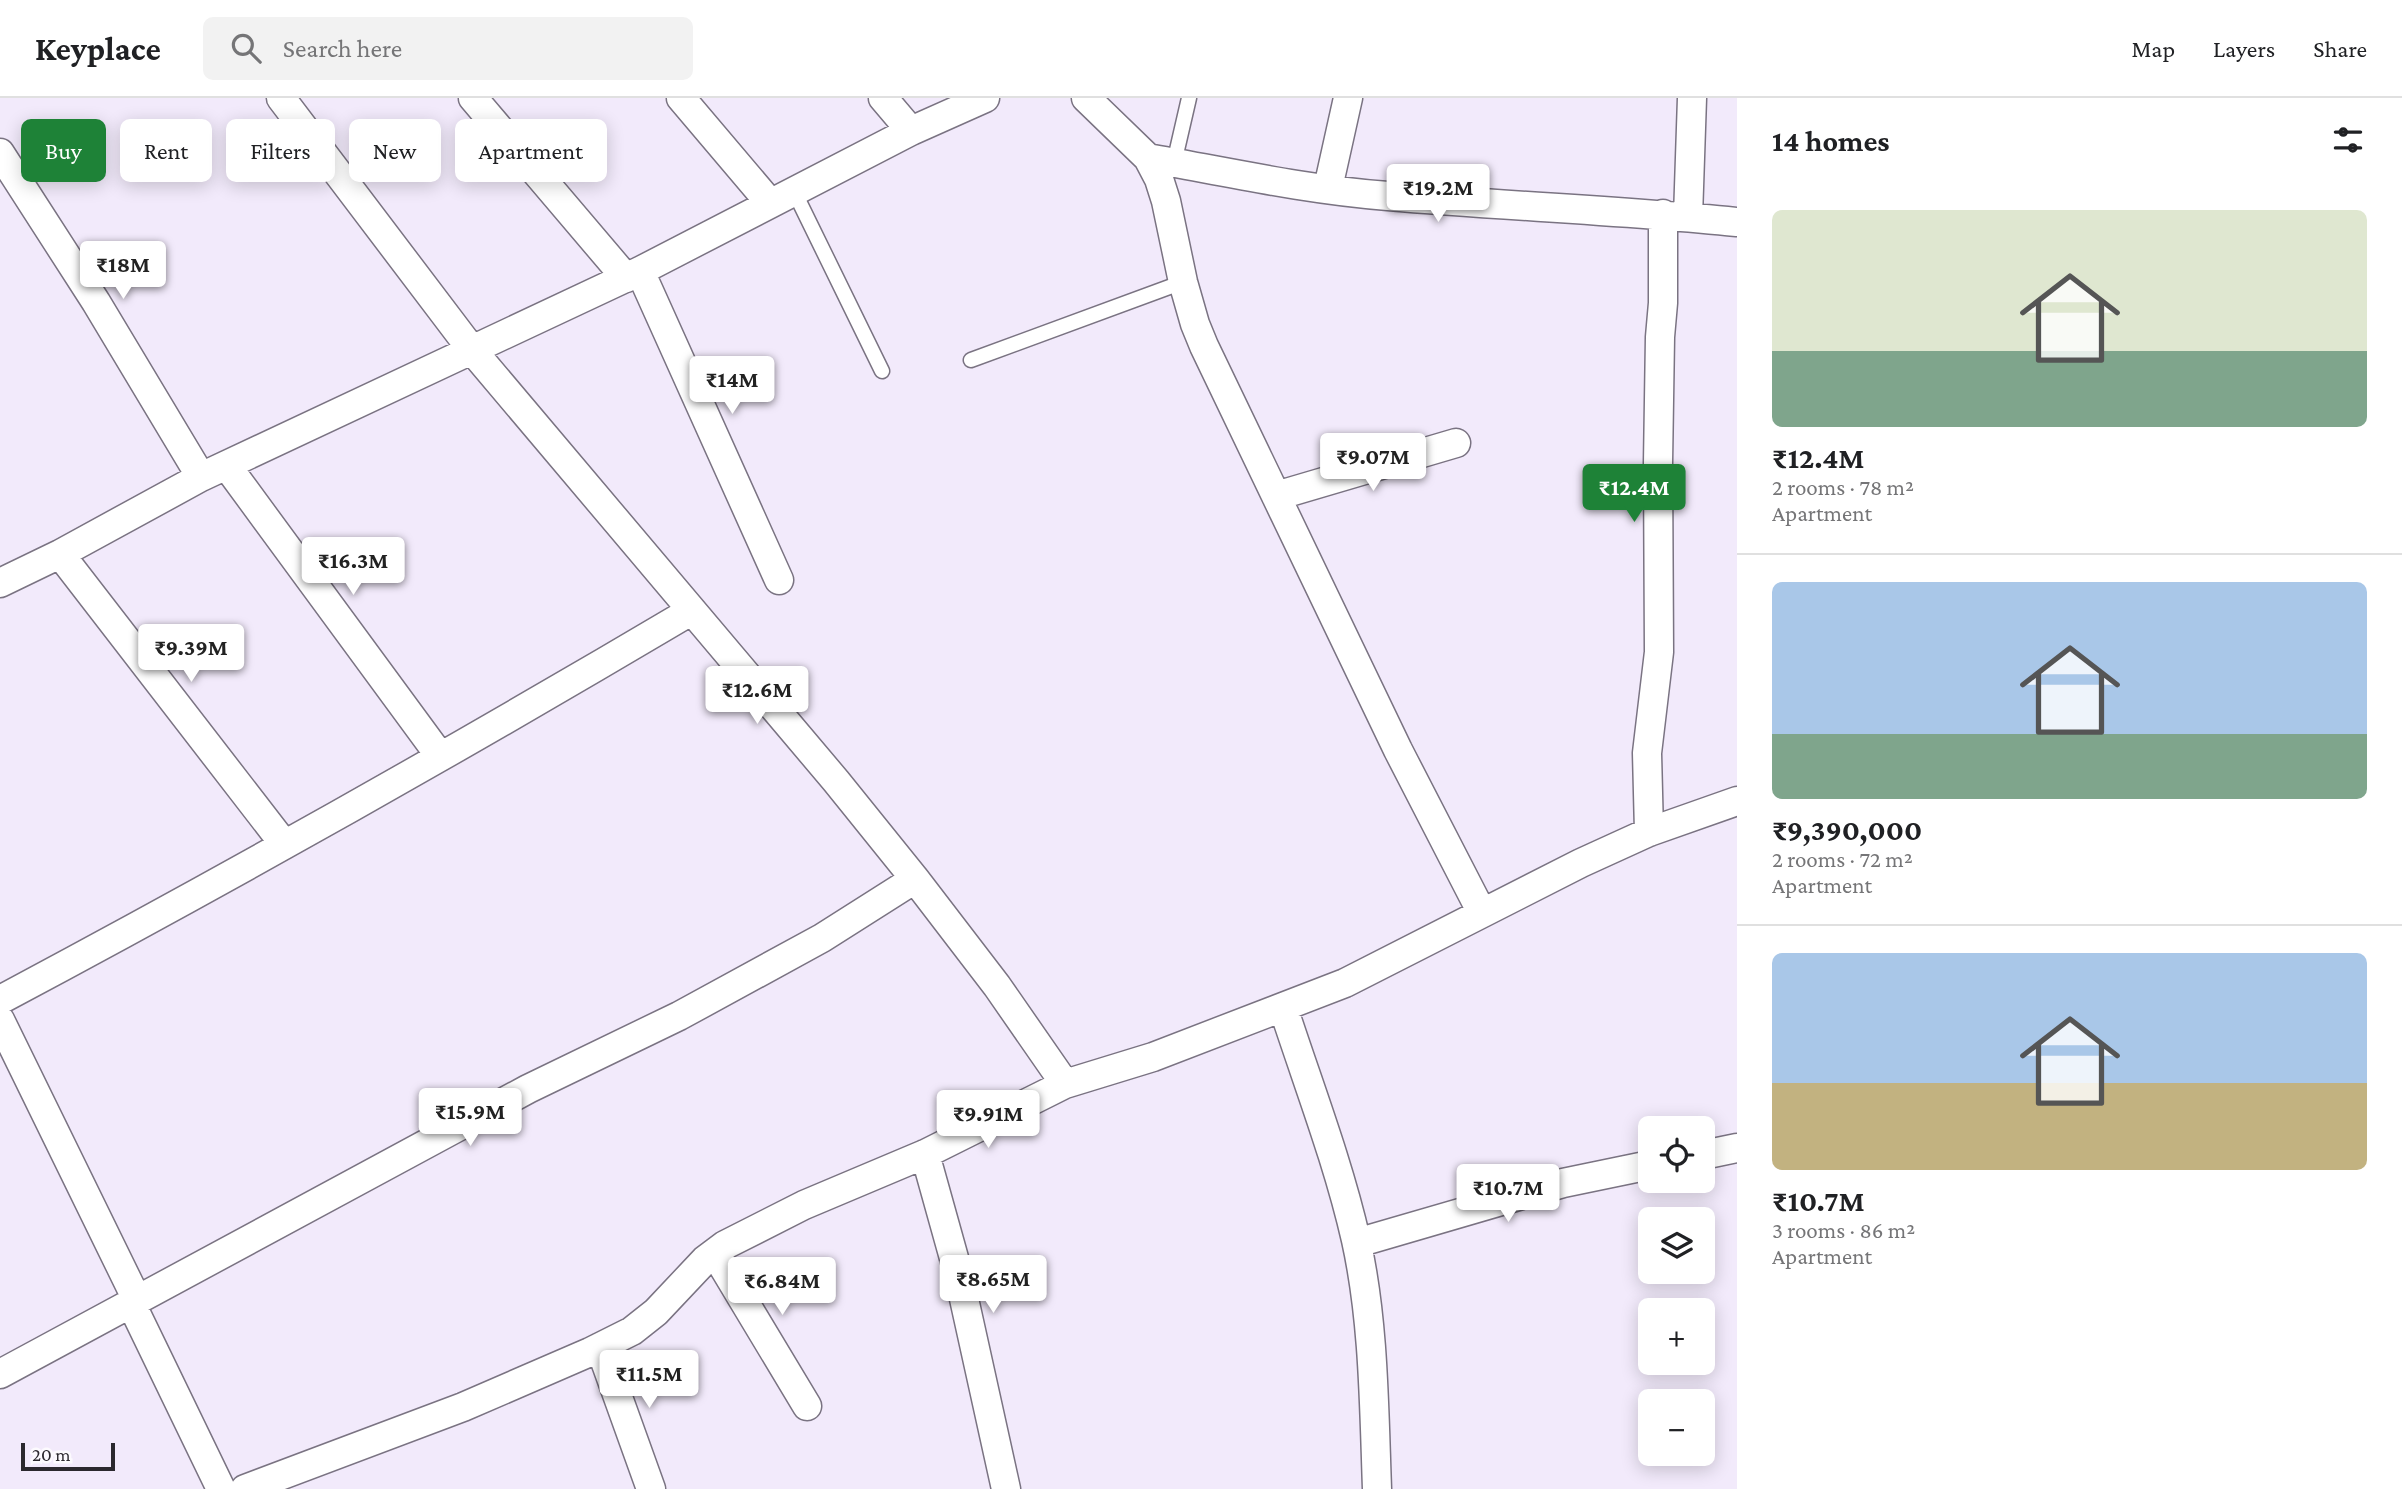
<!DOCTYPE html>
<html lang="en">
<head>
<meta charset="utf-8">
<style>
	:root { --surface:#fff; --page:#f2f2f2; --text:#202124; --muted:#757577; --line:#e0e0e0; --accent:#1e8237 }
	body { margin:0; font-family:"Crimson Pro",serif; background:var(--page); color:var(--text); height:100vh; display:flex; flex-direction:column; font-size:26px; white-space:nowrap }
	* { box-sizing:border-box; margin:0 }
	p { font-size:23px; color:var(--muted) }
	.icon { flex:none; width:38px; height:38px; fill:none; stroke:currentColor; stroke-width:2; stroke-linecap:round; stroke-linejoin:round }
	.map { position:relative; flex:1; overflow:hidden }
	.drawer { display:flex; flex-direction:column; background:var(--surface); width:665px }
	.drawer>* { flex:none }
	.hud { position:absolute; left:21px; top:21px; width:665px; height:63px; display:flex; gap:14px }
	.fabs { position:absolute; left:1638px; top:1018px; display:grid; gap:14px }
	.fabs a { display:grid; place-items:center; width:77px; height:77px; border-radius:10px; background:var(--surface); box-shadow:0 4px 18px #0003; font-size:35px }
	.scale { position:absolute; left:21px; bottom:18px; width:94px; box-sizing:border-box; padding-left:7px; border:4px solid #2b282e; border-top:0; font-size:19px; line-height:24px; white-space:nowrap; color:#2b282e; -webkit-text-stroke:5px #fcfafe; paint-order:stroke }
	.price { position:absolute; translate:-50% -60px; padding:0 16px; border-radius:7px; background:#fff; color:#222; font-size:23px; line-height:46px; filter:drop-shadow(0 2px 4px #0008) }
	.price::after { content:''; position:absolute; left:50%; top:42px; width:21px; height:16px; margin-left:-10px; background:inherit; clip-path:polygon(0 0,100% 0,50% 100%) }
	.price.selected { background:var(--accent); color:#fff }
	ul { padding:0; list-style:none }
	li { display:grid; align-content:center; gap:14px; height:371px; padding:0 35px }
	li+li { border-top:2px solid var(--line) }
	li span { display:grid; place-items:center; height:217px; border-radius:10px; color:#555 }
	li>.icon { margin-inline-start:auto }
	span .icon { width:126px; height:126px; fill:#fffc; stroke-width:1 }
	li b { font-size:30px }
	h2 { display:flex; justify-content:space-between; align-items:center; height:84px; padding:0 35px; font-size:30px }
	.pill { padding:0 24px; border-radius:10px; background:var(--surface); box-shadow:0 4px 18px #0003; font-size:24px; line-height:63px }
	.pill.selected { background:var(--accent); color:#fff }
	header { display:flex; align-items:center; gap:42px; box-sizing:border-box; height:98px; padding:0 35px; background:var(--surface); border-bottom:2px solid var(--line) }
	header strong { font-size:33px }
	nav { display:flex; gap:38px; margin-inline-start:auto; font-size:24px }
	.search { width:490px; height:63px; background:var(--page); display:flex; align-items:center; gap:18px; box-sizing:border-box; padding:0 24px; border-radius:10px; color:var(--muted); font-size:26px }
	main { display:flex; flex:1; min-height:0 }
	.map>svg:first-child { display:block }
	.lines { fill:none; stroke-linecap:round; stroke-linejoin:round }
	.service-casing { stroke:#7a7382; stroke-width:17 }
	.minor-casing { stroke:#7a7382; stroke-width:31 }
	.service { stroke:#fff; stroke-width:14 }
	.minor { stroke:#fff; stroke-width:28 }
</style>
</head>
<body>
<header>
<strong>Keyplace</strong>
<div class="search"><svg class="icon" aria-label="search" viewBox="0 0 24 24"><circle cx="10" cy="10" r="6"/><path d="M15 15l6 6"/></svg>Search here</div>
<nav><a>Map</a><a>Layers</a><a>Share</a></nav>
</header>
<main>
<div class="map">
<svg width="1737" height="1391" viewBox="0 0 1737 1391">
	<rect width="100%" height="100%" fill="#f2eafb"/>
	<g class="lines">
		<g class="service-casing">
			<path id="service" d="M1174 65 1189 0
				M794 93 882 273
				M971 262 1183 184"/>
		</g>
		<g class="minor-casing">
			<path id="minor" d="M281 0 472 252 836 683 915 781 997 888 1065 986
				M473 0 626 180
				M681 0 770 105
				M883 0 911 33
				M1086 0 1148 60 1159 81 1166 103 1183 184 1195 226 1204 248 1398 652 1482 815
				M0 55 96 204 201 379
				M1148 60C1227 74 1308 92 1388 98 1504 108 1621 112 1737 124
				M1328 90 1348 0
				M1688 119 1692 0
				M640 173 779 482
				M227 368 440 658
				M1276 398 1456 345
				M60 456 284 746
				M0 485 60 456 201 379 640 173 911 33 985 0
				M1649 734 1647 655 1659 554 1658 365 1660 239 1663 205V116
				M0 902C233 778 463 648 691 513
				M1283 909C1308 986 1338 1063 1356 1142 1374 1223 1374 1309 1377 1391
				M0 922 137 1202
				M925 1056 959 1178 1006 1391
				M1703 1057 1737 1050
				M1357 1145 1563 1085 1650 1067
				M715 1155 807 1308
				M131 1205 221 1391
				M600 1249 651 1391
				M0 1276 528 991 679 918 822 840 915 781
				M245 1391 463 1309 590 1254 632 1233 656 1214 705 1162 725 1147 804 1107 925 1056 1065 986 1153 959 1345 885 1581 765 1649 734 1737 703"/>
		</g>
		<use href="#service" class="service"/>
		<use href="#minor" class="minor"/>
	</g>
</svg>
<div class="fabs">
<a><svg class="icon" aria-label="locate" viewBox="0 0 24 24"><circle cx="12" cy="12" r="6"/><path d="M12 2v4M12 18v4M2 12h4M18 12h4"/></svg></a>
<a><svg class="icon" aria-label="layers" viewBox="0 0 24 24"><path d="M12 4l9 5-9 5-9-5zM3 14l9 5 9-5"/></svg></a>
<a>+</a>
<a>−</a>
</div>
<div class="scale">20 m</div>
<b class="price" style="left:1438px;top:126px">₹19.2M</b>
<b class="price" style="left:123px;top:203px">₹18M</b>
<b class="price" style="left:732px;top:318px">₹14M</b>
<b class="price" style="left:1373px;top:395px">₹9.07M</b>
<b class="price selected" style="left:1634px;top:426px">₹12.4M</b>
<b class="price" style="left:353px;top:499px">₹16.3M</b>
<b class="price" style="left:191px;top:586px">₹9.39M</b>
<b class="price" style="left:757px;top:628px">₹12.6M</b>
<b class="price" style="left:470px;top:1050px">₹15.9M</b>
<b class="price" style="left:988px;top:1052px">₹9.91M</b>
<b class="price" style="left:1508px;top:1126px">₹10.7M</b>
<b class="price" style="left:993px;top:1217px">₹8.65M</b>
<b class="price" style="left:782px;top:1219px">₹6.84M</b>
<b class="price" style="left:649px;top:1312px">₹11.5M</b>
<div class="hud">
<a class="pill selected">Buy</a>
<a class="pill">Rent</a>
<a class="pill">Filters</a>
<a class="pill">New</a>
<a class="pill">Apartment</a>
</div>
</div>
<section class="drawer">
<h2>14 homes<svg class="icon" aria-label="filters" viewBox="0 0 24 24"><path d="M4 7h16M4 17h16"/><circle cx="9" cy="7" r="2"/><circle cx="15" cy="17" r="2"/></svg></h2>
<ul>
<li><span style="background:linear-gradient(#dfe7d0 65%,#7fa58c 0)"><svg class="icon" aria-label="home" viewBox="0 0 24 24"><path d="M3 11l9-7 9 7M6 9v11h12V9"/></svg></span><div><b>₹12.4M</b><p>2 rooms · 78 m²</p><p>Apartment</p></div></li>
<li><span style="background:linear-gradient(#a9c7e8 70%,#7fa58c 0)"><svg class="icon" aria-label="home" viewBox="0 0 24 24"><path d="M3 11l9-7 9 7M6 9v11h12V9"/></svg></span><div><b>₹9,390,000</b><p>2 rooms · 72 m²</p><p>Apartment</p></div></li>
<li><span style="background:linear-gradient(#a9c7e8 60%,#c2b280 0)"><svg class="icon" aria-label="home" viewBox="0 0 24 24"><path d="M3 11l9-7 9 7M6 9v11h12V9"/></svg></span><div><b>₹10.7M</b><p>3 rooms · 86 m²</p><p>Apartment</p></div></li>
</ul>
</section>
</main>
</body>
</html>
